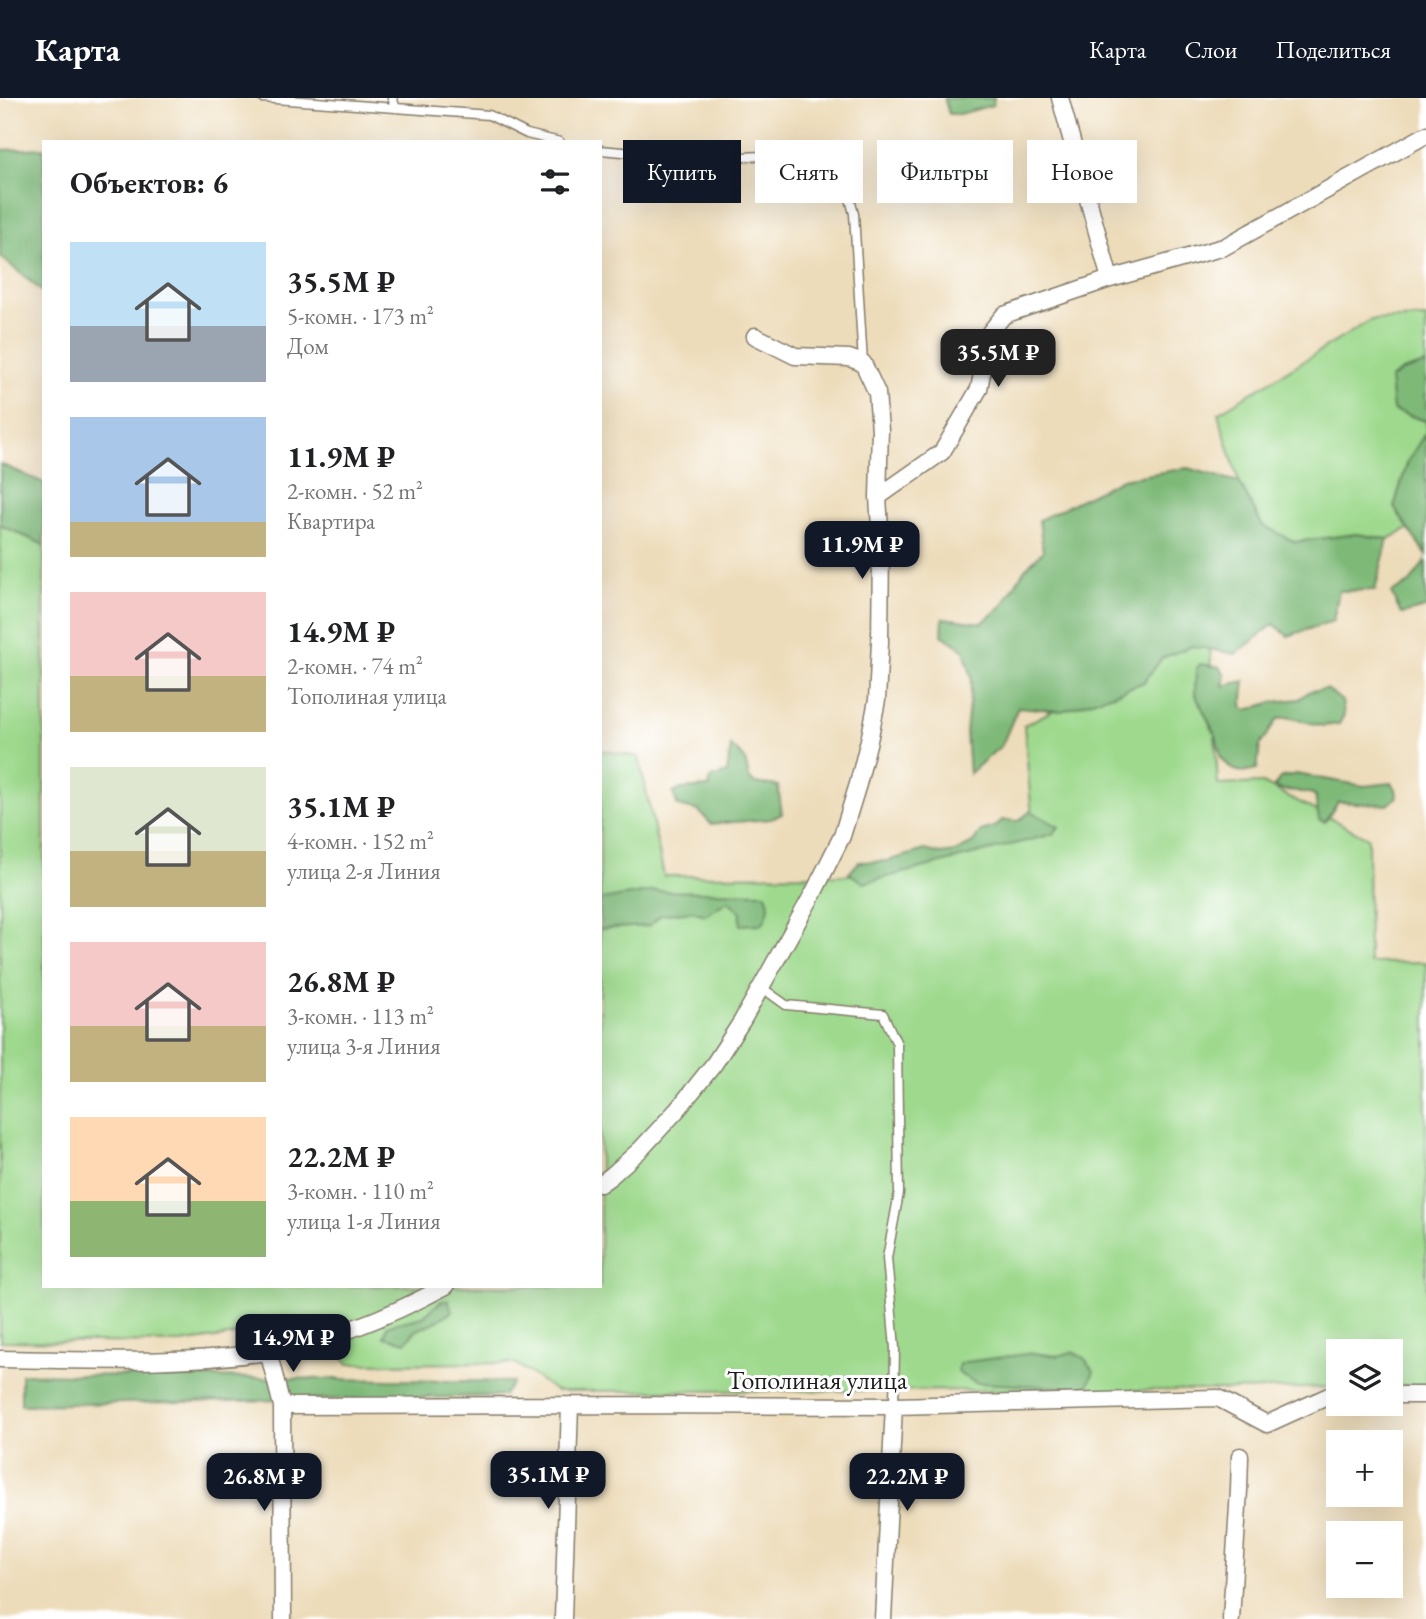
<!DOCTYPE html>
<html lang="ru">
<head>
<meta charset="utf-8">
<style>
	:root { --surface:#fff; --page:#f2f2f2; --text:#202124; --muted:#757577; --accent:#111827 }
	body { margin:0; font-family:"EB Garamond",serif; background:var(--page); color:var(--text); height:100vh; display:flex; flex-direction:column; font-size:26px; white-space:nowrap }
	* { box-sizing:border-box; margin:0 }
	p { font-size:23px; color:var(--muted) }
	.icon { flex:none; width:38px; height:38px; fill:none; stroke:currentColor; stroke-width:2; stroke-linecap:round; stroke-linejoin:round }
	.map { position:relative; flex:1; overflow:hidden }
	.drawer { position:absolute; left:42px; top:42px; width:560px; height:1148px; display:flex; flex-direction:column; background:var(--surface); border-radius:0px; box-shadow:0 7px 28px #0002 }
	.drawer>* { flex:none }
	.top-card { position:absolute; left:623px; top:42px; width:665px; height:63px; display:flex; gap:14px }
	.tools { position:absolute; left:1326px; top:1241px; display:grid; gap:14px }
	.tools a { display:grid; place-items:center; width:77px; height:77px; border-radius:0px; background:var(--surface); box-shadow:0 7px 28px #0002; font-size:35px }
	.price { position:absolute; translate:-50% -60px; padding:0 16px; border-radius:14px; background:var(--accent); color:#fff; font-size:23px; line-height:46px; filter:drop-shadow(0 2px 4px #0008) }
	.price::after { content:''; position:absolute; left:50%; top:42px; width:21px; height:16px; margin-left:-10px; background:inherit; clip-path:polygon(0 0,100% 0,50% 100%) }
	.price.selected { background:#222; color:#fff }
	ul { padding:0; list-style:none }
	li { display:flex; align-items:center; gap:21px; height:175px; padding:0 28px }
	li span { display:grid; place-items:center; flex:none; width:196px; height:140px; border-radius:0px; color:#555 }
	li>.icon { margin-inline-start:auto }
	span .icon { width:84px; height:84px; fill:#fffc; stroke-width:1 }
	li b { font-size:30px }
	h2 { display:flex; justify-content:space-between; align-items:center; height:84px; padding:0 28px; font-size:30px }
	.tag { padding:0 24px; border-radius:0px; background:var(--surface); box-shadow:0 7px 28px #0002; font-size:24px; line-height:63px }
	.tag.selected { background:var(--accent); color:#fff }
	header { display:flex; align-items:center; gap:42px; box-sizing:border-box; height:98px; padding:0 35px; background:var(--accent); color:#fff }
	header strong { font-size:33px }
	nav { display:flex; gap:38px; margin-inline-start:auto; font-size:24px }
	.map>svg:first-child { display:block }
	.green { fill:#9ed98d; stroke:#5d7a54; stroke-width:2 }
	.forest { fill:#7eb978; stroke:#4d6a4a; stroke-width:2 }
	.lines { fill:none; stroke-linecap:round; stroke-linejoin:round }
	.lane-casing { stroke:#847c6b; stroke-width:11 }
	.street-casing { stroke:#847c6b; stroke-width:19 }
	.lane { stroke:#fff; stroke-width:8 }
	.street { stroke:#fff; stroke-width:16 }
	.labels { text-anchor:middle; stroke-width:6; stroke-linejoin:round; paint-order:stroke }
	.street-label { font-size:26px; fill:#1c1c1c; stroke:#fff }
</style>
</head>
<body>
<header>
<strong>Карта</strong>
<nav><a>Карта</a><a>Слои</a><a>Поделиться</a></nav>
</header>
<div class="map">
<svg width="1426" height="1521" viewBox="0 0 1426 1521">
	<rect width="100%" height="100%" fill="#fff"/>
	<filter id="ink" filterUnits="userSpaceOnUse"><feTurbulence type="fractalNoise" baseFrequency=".0143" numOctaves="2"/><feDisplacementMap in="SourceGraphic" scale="14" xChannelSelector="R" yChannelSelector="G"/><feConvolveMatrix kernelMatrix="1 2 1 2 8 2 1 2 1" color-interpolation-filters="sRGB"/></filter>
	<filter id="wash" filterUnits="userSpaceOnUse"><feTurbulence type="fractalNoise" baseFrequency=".00686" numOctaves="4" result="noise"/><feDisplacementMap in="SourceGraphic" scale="28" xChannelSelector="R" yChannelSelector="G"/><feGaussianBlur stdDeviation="1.57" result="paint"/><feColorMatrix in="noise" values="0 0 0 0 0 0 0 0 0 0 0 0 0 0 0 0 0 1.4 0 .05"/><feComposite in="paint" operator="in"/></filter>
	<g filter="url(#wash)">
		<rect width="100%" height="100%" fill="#eddcba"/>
		<path class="green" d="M1426 220V266L1402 273 1393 312 1426 323V334L1408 363 1394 409 1409 431 1388 441 1356 436 1296 445 1262 427 1239 384 1218 315 1371 222Z
			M0 416 44 440V1188H600V652L639 659 664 778 873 777 1033 732 1024 627 1209 533 1218 687 1263 685 1368 740 1369 865 1426 864V1287L1391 1288V1253H1339V1289L1234 1292 556 1293 515 1265 348 1266 319 1225 181 1245 0 1243Z"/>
		<path class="forest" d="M944 0H994L993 7 960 16H949Z
			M44 50V195L0 158V52Z
			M1426 266V323L1393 312 1390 281 1402 273Z
			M1426 334V457L1394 409 1408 363Z
			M0 366 44 385V447L0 427Z
			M1187 370 1239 384 1262 427 1295 444 1356 436 1388 441 1375 492 1339 493 1333 523 1288 538 1274 526 1236 556 1192 548 1162 560 1144 584 1116 595 1062 613 1018 609 1002 647 969 676 966 634 972 580 964 552 942 537 943 520 982 525 1002 508 1025 471 1043 453 1039 422 1122 381Z
			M1426 462V510L1401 516 1391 495 1410 485Z
			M1200 566 1220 569 1225 577 1223 588 1245 583 1242 609 1247 612 1274 604 1299 601 1310 593 1327 591 1342 603 1344 617 1339 626 1323 628 1287 619 1278 621 1260 647 1257 671 1242 674 1232 671 1221 660 1216 638 1195 596 1196 571Z
			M731 648 745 661 749 680 754 685 778 688 782 716 771 721 711 726 699 713 678 708 673 695 681 691 709 689 711 680 727 675Z
			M1296 676 1364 688 1391 685 1396 691 1397 699 1388 707 1338 704 1325 724 1319 722 1315 697C1302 691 1287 696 1274 689L1280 680Z
			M1031 713 1059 729 1053 736 864 785 849 775 859 764 887 763 925 752 941 756 955 754 973 745 981 733 997 728 1002 722 1018 723Z
			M654 793 765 795C772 806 769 816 762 826L740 827 741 814 728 803 705 817 692 813 661 817 649 828 600 831V802Z
			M448 1202 452 1213 437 1223 415 1233 406 1244 384 1239 388 1227 423 1219 441 1203Z
			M1072 1254 1084 1260 1094 1273 1088 1288 1078 1290 976 1285 961 1277 958 1272 959 1266 965 1264 1034 1255 1057 1258Z
			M21 1276 513 1284 503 1298 21 1307Z"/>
	</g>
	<g filter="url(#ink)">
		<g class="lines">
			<g class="lane-casing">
				<path id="lane" d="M262 0 489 17 527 36 560 44
					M392 0 396 10
					M600 52 702 61 838 54 854 116 863 265
					M761 889 786 907 883 916 897 946 899 1095 887 1160 895 1250 894 1308"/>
			</g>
			<g class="street-casing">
				<path id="street" d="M1060 0 1110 181
					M878 399 942 354 979 291 990 234 1004 217 1110 181 1224 149 1426 37
					M600 1086 611 1078 641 1051 678 1011 714 966 742 923 784 848 814 794 842 738 858 686 870 638 877 602 880 544 881 446 878 399 880 332 877 295 863 265 849 260 795 258 755 238
					M268 1253 282 1308 283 1521
					M0 1261C89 1262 178 1267 266 1254 327 1244 392 1217 446 1188
					M1391 1297H1426
					M282 1308 570 1307 894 1308 1218 1300 1267 1326 1333 1296H1339
					M563 1521 570 1307
					M883 1521 894 1308
					M1231 1521 1239 1392 1240 1358"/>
			</g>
			<use href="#lane" class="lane"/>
			<use href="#street" class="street"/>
		</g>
	</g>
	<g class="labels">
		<g class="street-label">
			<text x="817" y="1291">Тополиная улица</text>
		</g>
	</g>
</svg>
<div class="tools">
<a><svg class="icon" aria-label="layers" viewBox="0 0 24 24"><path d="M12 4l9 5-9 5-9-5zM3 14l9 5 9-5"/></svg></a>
<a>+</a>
<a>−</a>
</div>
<b class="price selected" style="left:998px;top:291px">35.5M ₽</b>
<b class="price" style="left:862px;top:483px">11.9M ₽</b>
<b class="price" style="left:293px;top:1276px">14.9M ₽</b>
<b class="price" style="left:548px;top:1413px">35.1M ₽</b>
<b class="price" style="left:264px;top:1415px">26.8M ₽</b>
<b class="price" style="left:907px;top:1415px">22.2M ₽</b>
<div class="top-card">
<a class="tag selected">Купить</a>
<a class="tag">Снять</a>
<a class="tag">Фильтры</a>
<a class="tag">Новое</a>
</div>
<section class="drawer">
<h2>Объектов: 6<svg class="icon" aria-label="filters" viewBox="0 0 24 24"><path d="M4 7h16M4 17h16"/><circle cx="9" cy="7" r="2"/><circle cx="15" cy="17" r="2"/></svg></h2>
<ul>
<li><span style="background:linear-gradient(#bfe0f5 60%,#9aa5b1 0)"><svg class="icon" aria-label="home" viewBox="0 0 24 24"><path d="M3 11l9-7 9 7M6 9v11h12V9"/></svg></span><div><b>35.5M ₽</b><p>5-комн. · 173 m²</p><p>Дом</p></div></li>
<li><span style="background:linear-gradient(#a9c7e8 75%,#c2b280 0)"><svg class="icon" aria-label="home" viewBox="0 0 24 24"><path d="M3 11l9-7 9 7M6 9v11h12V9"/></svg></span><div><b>11.9M ₽</b><p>2-комн. · 52 m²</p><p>Квартира</p></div></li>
<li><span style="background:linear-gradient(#f6c9c9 60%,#c2b280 0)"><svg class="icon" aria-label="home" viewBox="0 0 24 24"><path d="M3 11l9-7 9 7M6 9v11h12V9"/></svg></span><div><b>14.9M ₽</b><p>2-комн. · 74 m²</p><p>Тополиная улица</p></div></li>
<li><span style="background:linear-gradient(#dfe7d0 60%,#c2b280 0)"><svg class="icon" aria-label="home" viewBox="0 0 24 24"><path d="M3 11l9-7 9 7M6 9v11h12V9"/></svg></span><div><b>35.1M ₽</b><p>4-комн. · 152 m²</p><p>улица 2-я Линия</p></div></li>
<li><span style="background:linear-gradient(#f6c9c9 60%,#c2b280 0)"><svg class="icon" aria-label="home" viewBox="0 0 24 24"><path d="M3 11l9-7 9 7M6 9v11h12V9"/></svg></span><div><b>26.8M ₽</b><p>3-комн. · 113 m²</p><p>улица 3-я Линия</p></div></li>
<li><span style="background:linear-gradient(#ffd9b3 60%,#8fb573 0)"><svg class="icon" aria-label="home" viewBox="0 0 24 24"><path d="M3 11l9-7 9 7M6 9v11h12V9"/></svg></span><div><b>22.2M ₽</b><p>3-комн. · 110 m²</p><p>улица 1-я Линия</p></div></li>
</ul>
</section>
</div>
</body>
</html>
